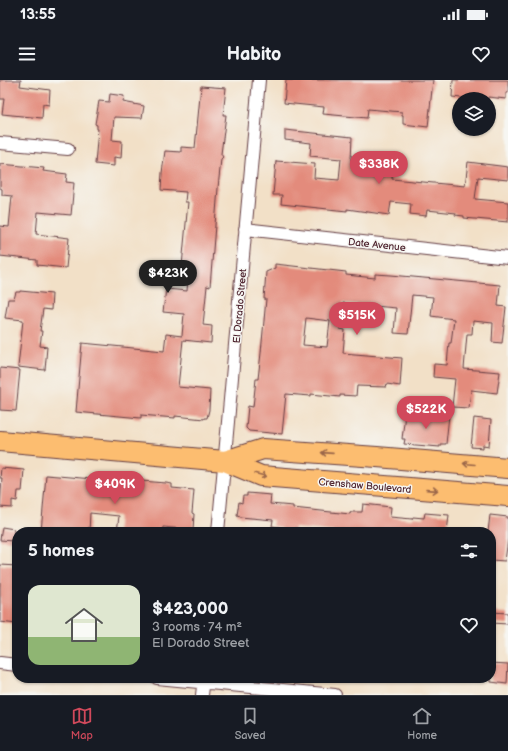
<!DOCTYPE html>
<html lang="en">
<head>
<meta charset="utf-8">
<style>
	:root { --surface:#171b24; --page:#20242c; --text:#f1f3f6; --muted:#9ea1a6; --line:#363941; --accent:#d1495b }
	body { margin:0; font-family:"Balsamiq Sans",sans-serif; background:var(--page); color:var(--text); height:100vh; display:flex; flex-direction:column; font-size:15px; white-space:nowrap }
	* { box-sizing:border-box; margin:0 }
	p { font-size:13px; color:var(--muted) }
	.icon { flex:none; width:22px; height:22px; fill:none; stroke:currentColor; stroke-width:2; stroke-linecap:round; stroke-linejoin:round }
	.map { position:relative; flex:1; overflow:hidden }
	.side { position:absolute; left:12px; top:447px; width:484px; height:156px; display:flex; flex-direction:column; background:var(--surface); border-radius:16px; box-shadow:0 1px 3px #0004 }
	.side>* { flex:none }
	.controls { position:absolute; left:452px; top:12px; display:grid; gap:8px }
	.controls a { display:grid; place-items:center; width:44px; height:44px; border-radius:50%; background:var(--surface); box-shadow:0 1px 3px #0004; font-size:20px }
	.price { position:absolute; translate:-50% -34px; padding:0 9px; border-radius:14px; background:var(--accent); color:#fff; font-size:13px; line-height:26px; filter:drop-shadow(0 1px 2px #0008) }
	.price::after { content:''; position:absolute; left:50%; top:24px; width:12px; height:9px; margin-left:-6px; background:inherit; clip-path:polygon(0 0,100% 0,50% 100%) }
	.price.current { background:#222; color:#fff }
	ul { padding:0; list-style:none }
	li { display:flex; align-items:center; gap:12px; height:100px; padding:0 16px }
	li span { display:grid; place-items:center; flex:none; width:112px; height:80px; border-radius:12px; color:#555 }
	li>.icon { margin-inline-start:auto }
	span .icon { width:48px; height:48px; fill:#fffc; stroke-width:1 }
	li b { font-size:17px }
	h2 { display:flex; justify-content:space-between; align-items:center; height:48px; padding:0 16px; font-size:17px }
	.status { display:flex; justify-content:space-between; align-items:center; height:28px; padding:0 20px; background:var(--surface); direction:ltr }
	.status svg { height:11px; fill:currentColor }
	header { display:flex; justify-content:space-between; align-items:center; height:52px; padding:0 16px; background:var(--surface); font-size:18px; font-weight:700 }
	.tab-bar { display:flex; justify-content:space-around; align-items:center; height:56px; border-top:1px solid var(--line); background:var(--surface); font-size:11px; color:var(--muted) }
	.tab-bar a { display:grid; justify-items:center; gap:2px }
	.tab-bar .current { color:var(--accent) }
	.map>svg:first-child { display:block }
	.building { fill:#e38b7c; fill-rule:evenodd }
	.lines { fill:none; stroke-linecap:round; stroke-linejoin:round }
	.street-casing { stroke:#633c42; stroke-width:14 }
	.primary-casing { stroke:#633c42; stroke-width:22 }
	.street { stroke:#fff; stroke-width:12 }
	.primary { stroke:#fcbd6f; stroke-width:20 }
	.oneway { stroke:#9a664a }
	.labels { text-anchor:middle; stroke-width:3; stroke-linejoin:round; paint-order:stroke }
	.street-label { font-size:10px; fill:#4a1f2b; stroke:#f6f6f2 }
</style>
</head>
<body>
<div class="status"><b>13:55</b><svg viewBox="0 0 49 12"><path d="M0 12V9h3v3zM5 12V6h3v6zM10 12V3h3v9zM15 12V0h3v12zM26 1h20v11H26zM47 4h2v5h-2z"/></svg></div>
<header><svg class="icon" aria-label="menu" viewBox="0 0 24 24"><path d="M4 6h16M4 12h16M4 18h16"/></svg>Habito<svg class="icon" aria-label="heart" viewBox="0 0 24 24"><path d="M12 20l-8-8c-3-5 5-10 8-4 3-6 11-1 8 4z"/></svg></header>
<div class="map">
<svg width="508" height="615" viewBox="0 0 508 615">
	<rect width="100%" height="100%" fill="#f6f6f2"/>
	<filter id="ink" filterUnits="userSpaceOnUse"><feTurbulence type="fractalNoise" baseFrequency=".025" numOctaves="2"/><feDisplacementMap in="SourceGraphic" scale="8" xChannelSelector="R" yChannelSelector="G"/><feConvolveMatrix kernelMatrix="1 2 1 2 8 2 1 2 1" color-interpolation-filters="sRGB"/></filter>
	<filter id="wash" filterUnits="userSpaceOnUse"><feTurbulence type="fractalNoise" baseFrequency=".012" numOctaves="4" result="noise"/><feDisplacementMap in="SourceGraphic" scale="16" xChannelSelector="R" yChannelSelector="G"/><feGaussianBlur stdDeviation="0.9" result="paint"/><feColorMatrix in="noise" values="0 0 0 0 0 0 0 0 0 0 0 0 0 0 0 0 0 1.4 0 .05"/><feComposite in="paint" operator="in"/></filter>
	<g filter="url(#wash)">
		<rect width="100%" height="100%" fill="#f2e0c7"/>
		<g id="blocks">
			<path class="building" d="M0 0H21L20 6 50 10 49 25 43 24 42 38 2 34 4 19H0Z
				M286 0H433L428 47 403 44V35H402V32L368 29 367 38 323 34 324 27 284 23Z
				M453 0H508V13H506V19L488 17V19H472L452 17Z
				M201 6 226 8 223 35H226L221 74 223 77 221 79 218 108 210 207 207 206 203 245 212 246 211 263 183 260 178 307 210 310 209 330 207 338H204V339L175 336V338L141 335V338L76 332 82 263 164 271 166 254 182 256 184 234 163 232 166 209 187 211 189 187 182 186 188 122H185L186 112 161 110 162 93 165 71 181 72V67L195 68Z
				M110 14 124 16 123 22 144 26 142 38 114 37 112 60 122 61 121 78 114 77V86L95 84 98 49H97V45L95 44 99 21 109 22Z
				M285 50 352 57 351 80 393 84 392 99 465 106 468 82 508 87V100L478 97 475 119 508 122V142L464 138V136L455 135 456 133 427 130 426 136 410 134 411 124 391 122 389 135 347 129V131L281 124 282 115H273L276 81 315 84 314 98 339 100 341 79 310 76 311 63 285 60Z
				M0 84 44 88 43 91 67 94 66 102 74 103 71 135 38 132 36 154 69 158 66 188 37 185V180L0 176V146L9 147 12 116 2 115V109L0 108Z
				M275 184 346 192V195L375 198V194L391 195 500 205 498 226 506 227 502 263 492 262 493 243 473 241 472 254H467L464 289 500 292 497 313 471 310 469 328 452 327 455 299 433 297 434 284 447 285 449 263H451L454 239 431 236 433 217 412 215 408 254 394 253 396 228 343 223 340 249 345 250 343 273 402 278 400 306 387 304 386 307 357 306 356 316 340 315V317L311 314V316L286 314 282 354 249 351 246 348 248 326 253 327 256 299H258L261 273 266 219H264L266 192 275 188ZM306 238 330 241 327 267 303 265Z
				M20 211 52 214 51 230 43 229 40 251H42L40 266 47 267 45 290 18 287 23 240 5 238 8 219H14L16 212H20Z
				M0 288 20 290 16 331 0 330Z
				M432 333 449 335 446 364H440V367L404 364 405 359H402L405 334 431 338Z
				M474 338 491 340 489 366 483 365V368L471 367Z
				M1 388 24 390 22 411H18L17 421 12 420V428L0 427 2 398H0Z
				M46 395 93 399V404L121 407 122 401 129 402V400L166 403 172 404V408L194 410 192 433 194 434 193 450 163 447 162 452H117L119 436 90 433 89 452H41Z
				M247 413 271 415 270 424 293 426V428L350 434 351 432H362L363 424 391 427 390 437 412 439 413 437 424 438 425 433 449 435 447 452H337L295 448 289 452H285L279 447 272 446 273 440 240 437V436L237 435 239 422 242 423 243 416H247Z
				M490 435 508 437V459L505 481 491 480V452H488Z
				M2 447 14 449 13 461 0 460Z
				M0 485 17 486V544L0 542Z
				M491 532 508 533V544L491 543Z
				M491 583 508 584 507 604 491 602Z"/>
		</g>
	</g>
	<g filter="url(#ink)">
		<use href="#blocks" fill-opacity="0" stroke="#633c42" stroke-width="1"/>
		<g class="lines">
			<g class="street-casing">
				<path id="street" d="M0 63 68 69
					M245 149 508 178
					M218 452 259 0
					M0 583 17 585
					M157 598 335 615
					M202 615 204 598"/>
			</g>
			<g class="primary-casing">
				<path id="primary" d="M0 361 225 381 261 396 508 416
					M225 381 263 369 377 377 508 388"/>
			</g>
			<use href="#street" class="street"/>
			<use href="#primary" class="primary"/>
		</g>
		<defs><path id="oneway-shaft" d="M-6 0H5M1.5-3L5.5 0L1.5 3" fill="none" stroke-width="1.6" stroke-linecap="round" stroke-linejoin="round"/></defs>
		<g class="oneway">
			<use href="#oneway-shaft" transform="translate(327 373) rotate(-176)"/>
			<use href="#oneway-shaft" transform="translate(469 384) rotate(-175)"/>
			<use href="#oneway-shaft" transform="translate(261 395) rotate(15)"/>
			<use href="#oneway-shaft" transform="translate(432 410) rotate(4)"/>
		</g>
	</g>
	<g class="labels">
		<g class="street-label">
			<text transform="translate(377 164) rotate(6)" y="4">Date Avenue</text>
			<text transform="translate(239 226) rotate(-85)" y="4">El Dorado Street</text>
			<text transform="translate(365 405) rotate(5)" y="4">Crenshaw Boulevard</text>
		</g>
	</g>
</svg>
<div class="controls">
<a><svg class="icon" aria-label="layers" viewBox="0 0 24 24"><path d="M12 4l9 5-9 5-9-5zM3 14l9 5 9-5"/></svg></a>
</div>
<b class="price" style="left:379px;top:105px">$338K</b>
<b class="price current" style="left:168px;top:214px">$423K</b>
<b class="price" style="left:357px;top:256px">$515K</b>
<b class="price" style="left:426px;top:350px">$522K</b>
<b class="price" style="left:115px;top:425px">$409K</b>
<section class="side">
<h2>5 homes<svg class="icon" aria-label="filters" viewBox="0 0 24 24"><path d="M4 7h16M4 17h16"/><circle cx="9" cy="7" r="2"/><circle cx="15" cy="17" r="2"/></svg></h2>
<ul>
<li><span style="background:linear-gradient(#dfe7d0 65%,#8fb573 0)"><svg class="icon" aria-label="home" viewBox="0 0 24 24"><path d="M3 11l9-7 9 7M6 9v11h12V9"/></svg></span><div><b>$423,000</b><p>3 rooms · 74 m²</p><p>El Dorado Street</p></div><svg class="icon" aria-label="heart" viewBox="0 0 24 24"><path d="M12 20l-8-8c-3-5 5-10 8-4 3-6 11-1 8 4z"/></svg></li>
</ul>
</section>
</div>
<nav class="tab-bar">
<a class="current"><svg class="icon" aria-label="map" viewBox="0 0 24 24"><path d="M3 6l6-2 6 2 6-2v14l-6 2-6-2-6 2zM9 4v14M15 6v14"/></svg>Map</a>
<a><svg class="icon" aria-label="saved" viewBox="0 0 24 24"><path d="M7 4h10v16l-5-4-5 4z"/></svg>Saved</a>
<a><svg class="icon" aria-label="home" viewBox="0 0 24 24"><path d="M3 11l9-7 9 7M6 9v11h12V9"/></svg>Home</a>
</nav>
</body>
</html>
